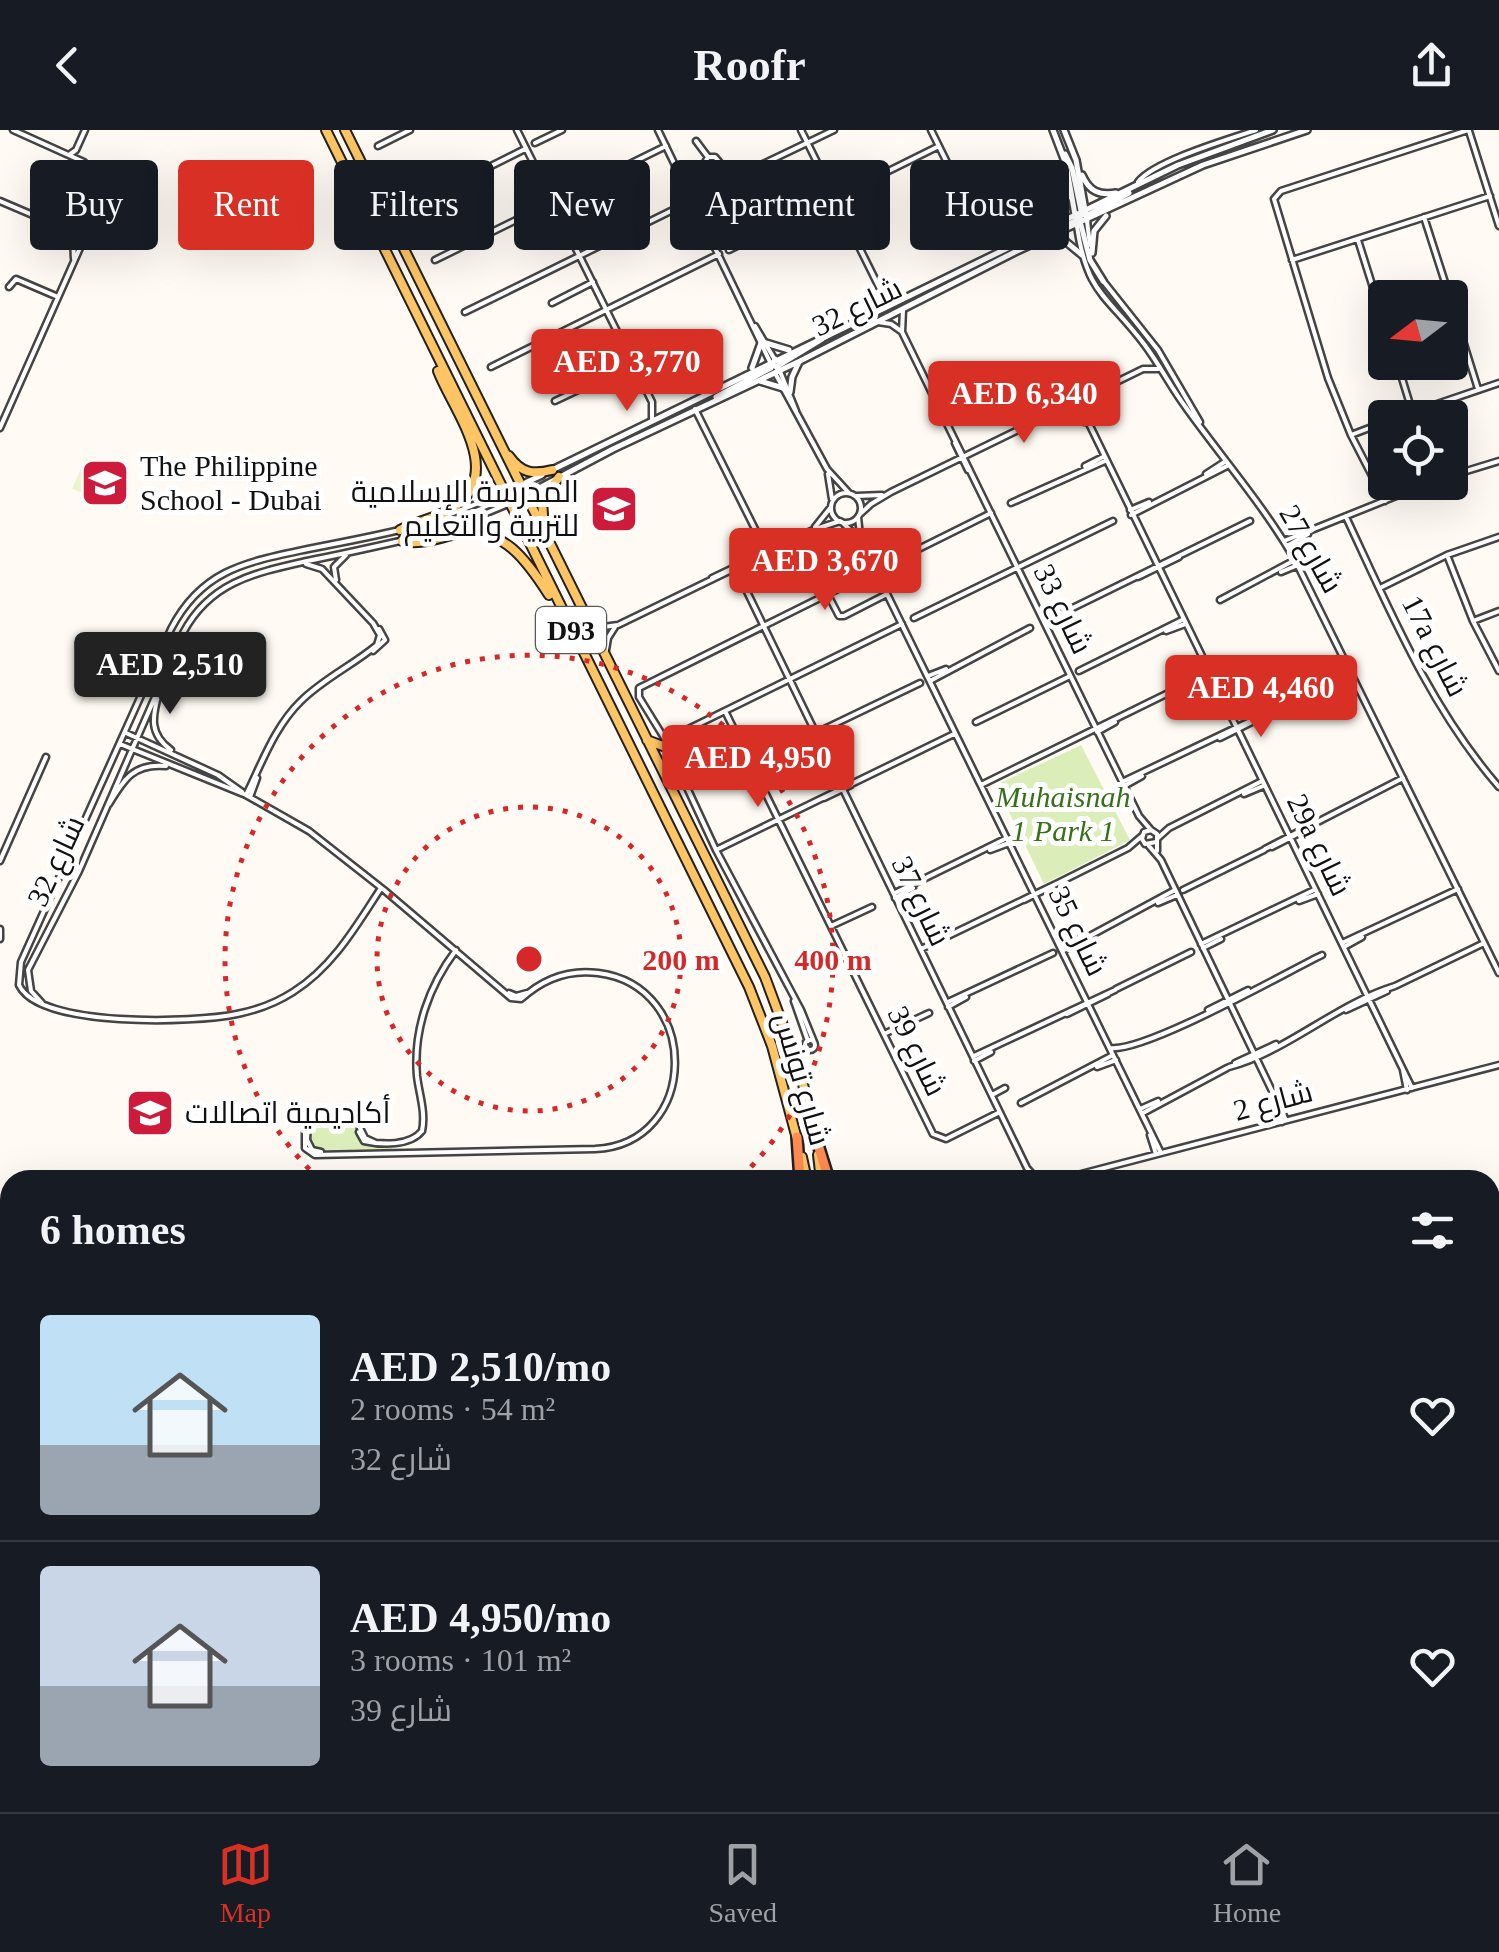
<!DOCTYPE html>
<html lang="en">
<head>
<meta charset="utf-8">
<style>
	:root { --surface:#171b24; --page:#242831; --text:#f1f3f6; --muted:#9ea1a6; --line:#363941; --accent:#d93025 }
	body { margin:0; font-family:"Times New Roman",Cairo,serif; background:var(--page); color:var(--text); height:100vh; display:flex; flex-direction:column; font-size:38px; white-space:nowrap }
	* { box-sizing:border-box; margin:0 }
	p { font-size:32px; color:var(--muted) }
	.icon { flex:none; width:55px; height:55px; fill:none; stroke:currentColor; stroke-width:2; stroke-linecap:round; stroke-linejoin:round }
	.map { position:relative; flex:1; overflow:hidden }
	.panel { position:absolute; left:0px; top:1040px; width:1500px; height:642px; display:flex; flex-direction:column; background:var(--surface); border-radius:30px 30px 0 0; box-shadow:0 10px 40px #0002 }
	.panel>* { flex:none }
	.banner { position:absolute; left:30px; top:30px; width:1440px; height:90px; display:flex; gap:20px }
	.needle { width:65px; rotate:254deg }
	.tools { position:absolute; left:1368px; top:150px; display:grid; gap:20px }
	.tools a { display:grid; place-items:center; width:100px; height:100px; border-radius:10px; background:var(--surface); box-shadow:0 10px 40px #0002; font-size:50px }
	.price { position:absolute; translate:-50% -85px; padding:0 22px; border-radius:10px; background:var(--accent); color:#fff; font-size:32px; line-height:65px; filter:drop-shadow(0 2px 5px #0008) }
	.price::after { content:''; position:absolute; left:50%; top:60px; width:30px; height:22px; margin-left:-15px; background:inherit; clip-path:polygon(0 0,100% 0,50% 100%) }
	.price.active { background:#222; color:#fff }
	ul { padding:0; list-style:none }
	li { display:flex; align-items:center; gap:30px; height:250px; padding:0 40px }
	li+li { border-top:2px solid var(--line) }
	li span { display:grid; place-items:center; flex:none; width:280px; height:200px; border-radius:10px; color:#555 }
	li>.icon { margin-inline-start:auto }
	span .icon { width:120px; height:120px; fill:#fffc; stroke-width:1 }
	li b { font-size:42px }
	h2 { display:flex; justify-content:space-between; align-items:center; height:120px; padding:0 40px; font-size:42px }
	.pill { padding:0 35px; border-radius:10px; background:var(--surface); box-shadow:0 10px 40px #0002; font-size:35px; line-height:90px }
	.pill.active { background:var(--accent); color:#fff }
	header { display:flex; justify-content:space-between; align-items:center; height:130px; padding:0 40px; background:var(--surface); font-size:45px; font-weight:700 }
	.tabs { display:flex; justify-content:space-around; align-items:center; height:140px; border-top:2px solid var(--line); background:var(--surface); font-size:28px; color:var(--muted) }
	.tabs a { display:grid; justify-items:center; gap:5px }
	.tabs .active { color:var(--accent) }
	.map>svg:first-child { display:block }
	.green { fill:#dbeeb9 }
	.pitch { fill:#ebf4cc }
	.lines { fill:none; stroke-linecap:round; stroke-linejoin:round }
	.minor-casing { stroke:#444; stroke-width:9 }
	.tertiary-casing { stroke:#444; stroke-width:10 }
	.secondary-casing { stroke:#333; stroke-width:11 }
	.primary-casing { stroke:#222; stroke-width:12 }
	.motorway-casing { stroke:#222; stroke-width:14 }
	.minor { stroke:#fff; stroke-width:4 }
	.tertiary { stroke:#fff; stroke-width:5 }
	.secondary { stroke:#ffecaf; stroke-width:6 }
	.primary { stroke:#ffc564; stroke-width:8 }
	.motorway { stroke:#ff8b53; stroke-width:9 }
	.rail { stroke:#cd1c3b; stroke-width:2.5 }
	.ring { fill:none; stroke:#d62828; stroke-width:5; stroke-dasharray:5 10 }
	.labels { text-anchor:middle; stroke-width:10; stroke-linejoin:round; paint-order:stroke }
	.shield { fill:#fff; stroke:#585858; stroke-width:2.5 }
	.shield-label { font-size:28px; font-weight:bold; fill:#111 }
	.street-label { font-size:30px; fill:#111; stroke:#fff }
	.poi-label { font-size:30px; fill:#111; stroke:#fff; text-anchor:start }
	.park-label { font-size:30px; font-style:italic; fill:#376f1a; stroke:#fff }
	.centre { fill:#d62828; stroke:#fff; stroke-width:5 }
	.ring-label { font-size:30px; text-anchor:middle; font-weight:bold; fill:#d62828; stroke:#fff; stroke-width:10; stroke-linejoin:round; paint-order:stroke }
</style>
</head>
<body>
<header><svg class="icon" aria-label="back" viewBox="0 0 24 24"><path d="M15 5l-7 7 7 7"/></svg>Roofr<svg class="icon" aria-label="share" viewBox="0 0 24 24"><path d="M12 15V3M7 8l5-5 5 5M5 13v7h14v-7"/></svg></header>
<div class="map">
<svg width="1499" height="1682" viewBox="0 0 1499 1682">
	<rect width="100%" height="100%" fill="#fffbf4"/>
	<path class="green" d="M1081 615 1130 710 1044 754 996 655Z
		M317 988 351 989 363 1014 392 1015V1019L318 1020 309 1013V998Z"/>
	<path class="pitch" d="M86 328 106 337 93 366 72 359Z"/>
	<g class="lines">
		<g class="minor-casing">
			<path id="minor" d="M13 0 84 32 91 44 68 100
				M517 0 652 272V291
				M658 0 771 234
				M801 0 881 161 897 171
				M931 0 962 63 1018 36
				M1469 1 1499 96
				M696 11 708 27H715L720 33 714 40 703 36
				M535 13 562 0
				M378 16 410 0
				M69 25 76 20 85 0
				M682 47 703 36 708 27
				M1138 52C1154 31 1229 9 1256 0
				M692 68 834 0
				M0 71 68 100 76 106 80 118 0 298
				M696 72 714 61
				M409 77 525 19
				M1424 87 1450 168
				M1087 91 1090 115
				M1077 96C1087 165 1107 165 1144 214 1160 235 1171 258 1187 279 1223 329 1264 376 1295 430L1499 843
				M62 100 73 109 74 129
				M1358 110 1385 196
				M729 120 939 16
				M435 130 666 16
				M1292 130 1490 66
				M1104 152 1158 220 1200 292
				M9 157 16 149 58 167
				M1450 169 1478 259
				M552 173 593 152
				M903 180 902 202 1139 686 1151 700
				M465 182 685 74
				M878 192 891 194 901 201
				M755 196 775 230
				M1397 232 1412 281
				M491 237 719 124
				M779 239 796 281
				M775 243 827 339 849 363
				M555 271 633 234
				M1078 271 1412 958
				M1074 274 1084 292
				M695 279 767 423
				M1396 288 1499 253
				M1351 305 1385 292
				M955 313 968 340
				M1085 336 1103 327
				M828 344 832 369
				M1206 344 1226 331
				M1450 346 1499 331
				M831 378a15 15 0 1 1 30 0a15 15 0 1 1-30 0Z
				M856 366 882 365
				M1385 371 1351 305 1328 248 1274 69 1281 61 1468 0
				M1011 373 1105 331
				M1130 380 1149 372
				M859 385 871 374 891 362 1143 239H1158
				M1131 385 1229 335
				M443 387 504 363
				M858 387 860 406
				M1346 387C1390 481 1431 579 1499 657
				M842 392 861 411 1161 1023
				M815 397 831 377
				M409 409 460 394 508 374
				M1284 411 1431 352
				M1287 416 1308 404
				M1447 425 1473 491 1499 541
				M306 434 322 439 372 492
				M735 437 1027 1038 1038 1050
				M732 440 743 457
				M1281 442 1298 435
				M1138 447 1179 427
				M712 448 813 400 840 391
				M336 450 334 437 346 425
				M1380 458 1447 425 1499 407
				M827 463 839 486H844L887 464
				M1220 470 1295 430
				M914 488 1113 391
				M1473 491 1499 481
				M591 492 603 497 618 495 754 429
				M1044 492 1250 391
				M1166 501 1185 494
				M606 520 608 508 615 497
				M373 521 385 510 379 499
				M1079 541 1182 490
				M928 546 946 539
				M930 551 1030 498
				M1193 555 1211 548
				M159 563C152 587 149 604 171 620
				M725 581 933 1004 946 1009 998 983
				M976 592 1070 546
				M1097 602 1115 592
				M126 603 218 645 242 662
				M816 603 920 553
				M674 606 902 494
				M1220 608 1256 590
				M120 614 246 665 309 701 384 760 511 868 521 869C543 849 568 839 598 843 702 856 700 1014 595 1019L315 1025 305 1018V990L312 984 354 986 365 1008 376 1013
				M1122 652 1351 543
				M981 655 1209 543
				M1124 656 1142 646
				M1244 664 1263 656
				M246 665C262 633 275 596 301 571 323 549 353 535 377 515L380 505 373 493
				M250 667 257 648
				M824 668 851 655
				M109 674C124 649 134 633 166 636
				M1158 708 1169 698 1262 651
				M1156 712 1145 714 1142 709 1144 702 1151 700 1157 704V721
				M1149 716 1161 730 1285 988
				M1272 717 1313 696
				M1265 719 1403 648
				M716 720 954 604
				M990 720 1009 713
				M0 731 46 627
				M381 758C357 795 333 837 293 862 276 873 257 880 237 884 195 893 39 898 19 855L21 832 171 499C202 439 247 432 308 419 339 413 370 407 400 400
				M1183 760 1264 720
				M895 763 1007 708
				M895 768 913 758
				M1024 770 1128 718 1142 706
				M1299 771 1318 764
				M1158 773 1177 765
				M831 796 872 777
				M0 799V809
				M1342 813 1458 759
				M1201 814 1314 760
				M1060 817 1079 809
				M1344 817 1362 807
				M1203 818 1221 809
				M921 819 1060 752
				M1062 821 1175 760
				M1395 856 1484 813
				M1116 859 1191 822
				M509 863 516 866 527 863
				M794 871 808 911
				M948 872 1053 823
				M42 873 31 861 28 840 79 741 183 503C210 452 254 443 307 431 338 425 369 418 400 411
				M948 877 966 867
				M1208 880 1248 860
				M1346 880 1387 861
				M1067 884 1108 864
				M884 904 929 883
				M805 915a5 5 0 1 1 10 0a5 5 0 1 1-10 0Z
				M814 912 801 880 716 720 663 606 639 567V558L991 383
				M1110 918C1144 923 1283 844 1322 825
				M974 926 1115 860
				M974 931 991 922
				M1235 933 1276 914
				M1097 937 1116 930
				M1229 937C1288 921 1336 874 1395 856
				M1403 940 1407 960
				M992 965 1005 958
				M1276 972 1282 992
				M1021 973 1113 925
				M1140 979 1158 971
				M1143 983 1227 938
				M318 986 308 993 307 1010 312 1020 321 1022
				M359 1002 364 1011C382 1015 410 1016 422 1001 426 982 419 964 417 946 413 900 429 856 456 820
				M1150 1005 1156 1024
				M1058 1050 1499 935
				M1490 1283 1499 1281
				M1490 1318 1499 1353
				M9 1347H10
				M0 1435 10 1439
				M0 1525 10 1527
				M1490 1556 1499 1559
				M0 1606 10 1572
				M1490 1645 1499 1649
				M206 1672 238 1682
				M515 1672 533 1682
				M664 1672 687 1682
				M690 1672 713 1682
				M770 1672 773 1682
				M994 1672 1005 1679
				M1286 1672 1317 1682
				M20 1682 23 1672
				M78 1682 81 1672
				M197 1682 199 1672
				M245 1682 247 1672
				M324 1682 327 1672
				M380 1682 383 1672
				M474 1682 477 1672
				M1059 1682 1061 1672
				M1169 1682 1172 1672
				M1256 1682 1259 1672
				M1469 1682 1472 1672"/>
		</g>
		<g class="tertiary-casing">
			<path id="tertiary" d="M1053 0 1066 34 1077 96
				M1064 0 1076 30 1087 91
				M1065 24 1072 38 1082 85
				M1082 45C1089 61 1099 66 1116 63
				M1086 86 1129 63
				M1080 91 1090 130 1103 151
				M1050 93 1063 79 1070 60
				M1042 113 1065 111 1082 125
				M1026 115 1077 90 1085 81
				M1092 123 1094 101 1106 86
				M766 213 789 220
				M776 237 822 209
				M752 238 761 213
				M760 251 783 258
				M790 262 792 247 799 232
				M716 267 771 238 775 229
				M552 340 1178 35 1273 0
				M506 362 542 345
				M509 374 613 319 800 231 1015 122 1203 35 1307 0"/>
		</g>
		<g class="secondary-casing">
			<path id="secondary" d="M1490 1125 1499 1124
				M1490 1134 1499 1142"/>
		</g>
		<g class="primary-casing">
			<path id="primary" d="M326 0 749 857 772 916 797 1009
				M345 0 765 847 800 941 816 1011
				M509 326C521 343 533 345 552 340
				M544 398 542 371 559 347
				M400 400C418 390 441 388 457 375 503 340 453 280 438 241
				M402 411C421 415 438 408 457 404 502 394 528 432 549 465
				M647 610 668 618
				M818 1025 821 1050
				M802 1027 807 1050
				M655 1672 669 1682
				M740 1682 743 1672
				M756 1682 759 1672"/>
		</g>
		<g class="motorway-casing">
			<path id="motorway" d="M815 1005 829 1050
				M797 1007 800 1050
				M1490 1076 1499 1074
				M1490 1104 1499 1102
				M0 1178 10 1179
				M0 1201 10 1202
				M0 1217 10 1218"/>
		</g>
		<use href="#minor" class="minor"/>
		<use href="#tertiary" class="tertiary"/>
		<use href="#secondary" class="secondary"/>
		<use href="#primary" class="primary"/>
		<use href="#motorway" class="motorway"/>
		<path class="rail" d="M720 1682 722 1672"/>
	</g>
	<g class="ring">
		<circle cx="529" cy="829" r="152"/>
		<path d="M320 1050A304 304 0 1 1 738 1050"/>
	</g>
	<defs>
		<g id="school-square" transform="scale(2.5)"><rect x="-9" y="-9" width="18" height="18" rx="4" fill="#cd1c3b" stroke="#fff"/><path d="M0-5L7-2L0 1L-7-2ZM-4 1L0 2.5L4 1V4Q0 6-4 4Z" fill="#fff"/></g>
		<g id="university-square" transform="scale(2.5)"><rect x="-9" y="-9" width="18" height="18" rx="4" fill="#cd1c3b" stroke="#fff"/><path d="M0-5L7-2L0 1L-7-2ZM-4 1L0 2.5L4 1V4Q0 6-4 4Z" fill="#fff"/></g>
	</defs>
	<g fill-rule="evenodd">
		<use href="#school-square" x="105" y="353"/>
		<use href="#school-square" x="614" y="379"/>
		<use href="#university-square" x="150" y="983"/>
	</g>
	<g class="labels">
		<rect class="shield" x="536" y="477" width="70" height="46" rx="8"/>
		<g class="shield-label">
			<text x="571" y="510">D93</text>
		</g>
		<g class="street-label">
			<text transform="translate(857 177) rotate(-26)" y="10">شارع 32</text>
			<text transform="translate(1311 419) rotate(60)" y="10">شارع 27</text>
			<text transform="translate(1063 479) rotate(64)" y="10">شارع 33</text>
			<text transform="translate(1435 516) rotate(63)" y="10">17a شارع</text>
			<text transform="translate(1319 715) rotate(64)" y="10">29a شارع</text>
			<text transform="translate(56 731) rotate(-65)" y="10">شارع 32</text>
			<text transform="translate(921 771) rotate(64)" y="10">شارع 37</text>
			<text transform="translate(1078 801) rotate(64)" y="10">شارع 35</text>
			<text transform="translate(917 921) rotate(64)" y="10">شارع 39</text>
			<text transform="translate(802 949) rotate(74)" y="10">شارع تونس</text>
			<text transform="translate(1273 971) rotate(-15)" y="10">شارع 2</text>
		</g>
		<g class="poi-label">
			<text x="140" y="346">The Philippine<tspan x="140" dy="34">School - Dubai</tspan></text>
			<text x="579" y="372" text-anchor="end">المدرسة الإسلامية<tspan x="579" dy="34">للتربية والتعليم</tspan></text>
			<text x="185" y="993">أكاديمية اتصالات</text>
		</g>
		<g class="park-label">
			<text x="1063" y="677">Muhaisnah<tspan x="1063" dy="34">1 Park 1</tspan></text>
		</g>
	</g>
	<circle cx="529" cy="829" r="15" class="centre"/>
	<g class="ring-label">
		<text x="681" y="840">200 m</text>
		<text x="833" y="840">400 m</text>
	</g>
</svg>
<div class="tools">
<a><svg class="needle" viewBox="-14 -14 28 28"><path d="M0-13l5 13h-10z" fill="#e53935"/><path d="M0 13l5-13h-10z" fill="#9ea1a6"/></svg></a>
<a><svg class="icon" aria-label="locate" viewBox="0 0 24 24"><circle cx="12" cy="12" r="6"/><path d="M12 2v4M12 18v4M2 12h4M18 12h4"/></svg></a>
</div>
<b class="price" style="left:627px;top:284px">AED 3,770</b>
<b class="price" style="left:1024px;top:316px">AED 6,340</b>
<b class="price" style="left:825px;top:483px">AED 3,670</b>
<b class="price active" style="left:170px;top:587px">AED 2,510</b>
<b class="price" style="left:1261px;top:610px">AED 4,460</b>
<b class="price" style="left:758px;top:680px">AED 4,950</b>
<div class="banner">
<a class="pill">Buy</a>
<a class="pill active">Rent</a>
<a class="pill">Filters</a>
<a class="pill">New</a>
<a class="pill">Apartment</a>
<a class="pill">House</a>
</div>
<section class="panel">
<h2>6 homes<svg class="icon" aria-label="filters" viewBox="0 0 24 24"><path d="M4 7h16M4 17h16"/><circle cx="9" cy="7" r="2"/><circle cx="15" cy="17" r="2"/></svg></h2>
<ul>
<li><span style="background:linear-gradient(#bfe0f5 65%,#9aa5b1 0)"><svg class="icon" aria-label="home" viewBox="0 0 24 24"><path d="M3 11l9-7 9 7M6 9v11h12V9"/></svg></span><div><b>AED 2,510/mo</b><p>2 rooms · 54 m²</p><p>شارع 32</p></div><svg class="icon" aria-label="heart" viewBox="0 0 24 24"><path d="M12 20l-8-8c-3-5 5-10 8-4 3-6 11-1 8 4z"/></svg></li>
<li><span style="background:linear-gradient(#c9d6e8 60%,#9aa5b1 0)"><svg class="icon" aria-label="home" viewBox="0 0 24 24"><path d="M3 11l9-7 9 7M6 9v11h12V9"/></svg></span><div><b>AED 4,950/mo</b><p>3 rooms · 101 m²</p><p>شارع 39</p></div><svg class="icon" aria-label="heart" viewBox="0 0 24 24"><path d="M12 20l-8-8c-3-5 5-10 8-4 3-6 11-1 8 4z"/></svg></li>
</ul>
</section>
</div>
<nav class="tabs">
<a class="active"><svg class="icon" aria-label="map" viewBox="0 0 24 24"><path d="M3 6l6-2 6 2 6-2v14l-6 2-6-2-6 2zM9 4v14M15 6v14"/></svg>Map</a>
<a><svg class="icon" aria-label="saved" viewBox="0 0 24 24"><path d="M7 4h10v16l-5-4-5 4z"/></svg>Saved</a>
<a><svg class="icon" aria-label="home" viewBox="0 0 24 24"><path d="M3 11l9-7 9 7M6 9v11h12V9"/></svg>Home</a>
</nav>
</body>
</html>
